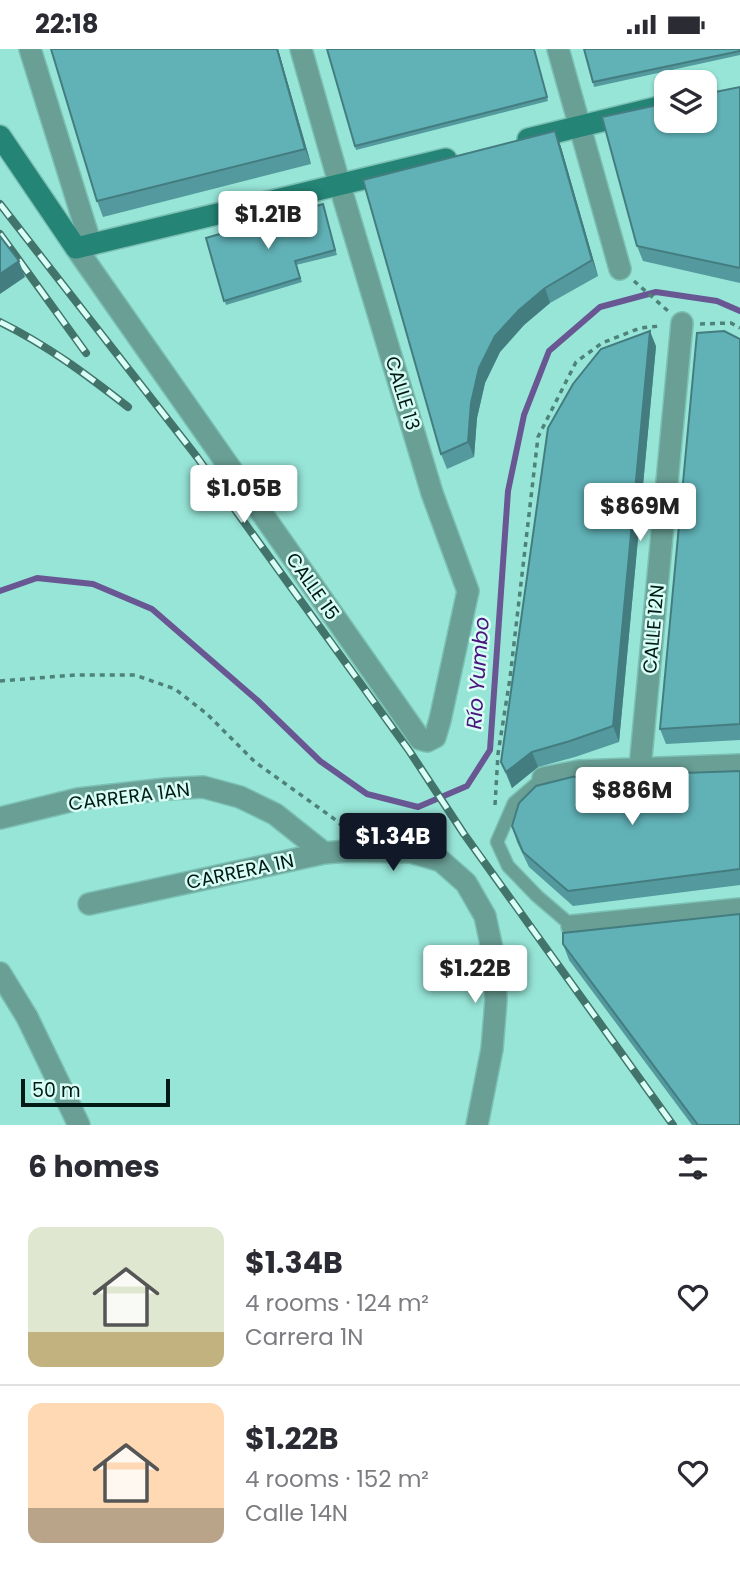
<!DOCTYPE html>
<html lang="en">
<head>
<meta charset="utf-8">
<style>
	:root { --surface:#fff; --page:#f7f7f7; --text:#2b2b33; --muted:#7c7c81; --line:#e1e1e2; --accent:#111827 }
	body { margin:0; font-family:Poppins,sans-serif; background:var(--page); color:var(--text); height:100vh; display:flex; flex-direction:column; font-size:26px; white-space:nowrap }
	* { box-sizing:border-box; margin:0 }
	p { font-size:23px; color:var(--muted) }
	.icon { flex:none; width:38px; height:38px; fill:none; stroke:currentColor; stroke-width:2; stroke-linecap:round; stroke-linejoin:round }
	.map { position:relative; height:1076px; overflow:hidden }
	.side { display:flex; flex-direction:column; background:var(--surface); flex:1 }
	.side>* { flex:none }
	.tools { position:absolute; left:654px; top:21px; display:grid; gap:14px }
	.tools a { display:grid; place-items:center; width:63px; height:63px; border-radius:14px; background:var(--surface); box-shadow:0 2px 5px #0004; font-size:35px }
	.scale { position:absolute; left:21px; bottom:18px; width:149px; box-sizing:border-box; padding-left:7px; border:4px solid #001a16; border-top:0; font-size:19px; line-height:24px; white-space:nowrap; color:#001a16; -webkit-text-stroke:5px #d8fef6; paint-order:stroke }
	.price { position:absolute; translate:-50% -60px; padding:0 16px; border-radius:7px; background:#fff; color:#222; font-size:23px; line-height:46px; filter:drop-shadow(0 2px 4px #0008) }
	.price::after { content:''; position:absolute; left:50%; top:42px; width:21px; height:16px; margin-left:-10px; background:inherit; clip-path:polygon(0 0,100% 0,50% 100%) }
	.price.current { background:var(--accent); color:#fff }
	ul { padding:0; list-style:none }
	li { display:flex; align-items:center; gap:21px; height:175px; padding:0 28px }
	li+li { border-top:2px solid var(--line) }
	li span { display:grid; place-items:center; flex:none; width:196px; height:140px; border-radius:14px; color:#555 }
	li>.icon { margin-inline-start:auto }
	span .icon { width:84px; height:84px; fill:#fffc; stroke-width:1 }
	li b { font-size:30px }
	h2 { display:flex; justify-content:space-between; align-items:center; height:84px; padding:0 28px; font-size:30px }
	.status { display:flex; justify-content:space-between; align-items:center; height:49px; padding:0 35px; background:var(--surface); direction:ltr }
	.status svg { height:19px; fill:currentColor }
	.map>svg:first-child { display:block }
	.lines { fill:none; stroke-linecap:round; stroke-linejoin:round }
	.stream { stroke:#685792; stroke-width:6 }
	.lane-casing { stroke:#7cc0b4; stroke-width:15 }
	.street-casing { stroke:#7cc0b4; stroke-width:24 }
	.secondary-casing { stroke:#7cc0b4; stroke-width:24 }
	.path { stroke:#4e8279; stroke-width:3.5; stroke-dasharray:5 5; stroke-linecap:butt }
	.lane { stroke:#699f95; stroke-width:12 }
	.street { stroke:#699f95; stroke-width:21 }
	.secondary { stroke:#248476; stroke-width:21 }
	.rail-casing { stroke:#43746b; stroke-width:8 }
	.rail { stroke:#d8fef6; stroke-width:5; stroke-dasharray:16; stroke-linecap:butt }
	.wall { fill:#53999d }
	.shaded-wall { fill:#447d80 }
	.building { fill:#61b2b7; stroke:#447d80; stroke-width:2 }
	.labels { text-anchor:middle; stroke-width:5; stroke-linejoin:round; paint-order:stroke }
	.street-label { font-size:19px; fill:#001a16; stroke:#d8fef6 }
	.water-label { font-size:21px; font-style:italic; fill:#4b147e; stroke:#d8fef6 }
</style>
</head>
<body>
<div class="status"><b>22:18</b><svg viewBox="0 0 49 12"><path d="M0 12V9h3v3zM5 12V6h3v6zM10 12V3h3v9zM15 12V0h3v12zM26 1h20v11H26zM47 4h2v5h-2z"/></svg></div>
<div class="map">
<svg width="740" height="1076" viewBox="0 0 740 1076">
	<rect width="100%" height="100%" fill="#97e5d7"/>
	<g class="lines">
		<path class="stream" d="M0 542 37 529 93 535 152 560 257 651 320 712 367 745 418 758 467 737 490 701 508 442 524 366 549 302 600 258 656 243 717 252 740 262"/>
		<g class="lane-casing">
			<path id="lane" d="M543 729 514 754 497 793 508 817 537 847 572 877"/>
		</g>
		<g class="street-casing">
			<path id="street" d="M30 0 91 196
				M558 0 620 220
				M76 199 420 690 427 692 435 688 440 671 468 542 432 444 340 137 301 0
				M640 719 682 274
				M543 729 579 722 740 716
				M0 769 78 750 166 740 203 738 240 748 275 765 324 804
				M89 855 324 804 348 802 411 803 441 812 466 834 485 867 494 909 496 951 492 1000 477 1076
				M572 877 740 860
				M0 924 27 968 79 1076"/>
		</g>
		<g class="secondary-casing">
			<path id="secondary" d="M0 87 76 199 446 110
				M528 90 667 56"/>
		</g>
		<path class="path" d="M634 232 668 262
			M700 275 731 274 740 279
			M0 632 75 626H135L175 640 207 665 255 713 333 769 347 781
			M495 756 498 705 510 629 538 388 576 313 602 294 640 279 661 277"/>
		<use href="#lane" class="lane"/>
		<use href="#street" class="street"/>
		<use href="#secondary" class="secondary"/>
		<g class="rail-casing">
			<path id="rail" d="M0 155 197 408 410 703 464 785 673 1076
				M0 185 86 304
				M0 273C47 296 87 326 128 358"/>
		</g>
		<use href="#rail" class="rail"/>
	</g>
	<path class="wall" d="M278 0 311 115 103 168 97 152Z
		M327 0H534L548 52 356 101Z
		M740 0V6L594 38 593 33Z
		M740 38V234L643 212 637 197Z
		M555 82 561 98 598 227 550 254 524 276 500 303 485 334 477 369 474 408 447 420 441 405Z
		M323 155 337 206 296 216 302 233 226 256 206 189Z
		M740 290V691L666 695 660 680Z
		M656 297 619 693 575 708 538 718 512 739 501 713Z
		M740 722V836L573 857 529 818 517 793 512 777Z
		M563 895 740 1076H692L569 911Z"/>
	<path class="shaded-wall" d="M277 0H278L311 115 305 100Z
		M555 82 561 98 598 227 592 211Z
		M19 212 25 228 0 245V225Z
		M545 239 550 254 524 276 500 303 485 334 477 369 474 408 468 393 471 354 479 319 495 287 519 261Z
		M650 282 656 297 619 693 613 677Z
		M532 703 538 718 512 739 506 723Z"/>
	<path class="building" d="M51 0H277L305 100 97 152Z
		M327 0H534L547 48 355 97Z
		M584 0H740V2L593 33Z
		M740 38V219L637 197 602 68 667 54V72H705V45Z
		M555 82 592 211 545 239 519 261 495 287 479 319 471 354 468 393 441 405 363 131Z
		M323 155 335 201 295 212 300 229 224 252 206 189Z
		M0 187 19 212 0 225Z
		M650 282 613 677 570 692 532 703 506 723 501 713 548 379 573 335 601 300Z
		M724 282 740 290V675L660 680 697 284Z
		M740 722V820L568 842 523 803 512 777 519 754 536 737 572 728Z
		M740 865V1076H698L563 895V884Z"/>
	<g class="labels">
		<g class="street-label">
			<text transform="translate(403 344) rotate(73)" y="7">CALLE 13</text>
			<text transform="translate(313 537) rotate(55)" y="7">CALLE 15</text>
			<text transform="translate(653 580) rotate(-85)" y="7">CALLE 12N</text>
			<text transform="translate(129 747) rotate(-7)" y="7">CARRERA 1AN</text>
			<text transform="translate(240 822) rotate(-12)" y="7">CARRERA 1N</text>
		</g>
		<g class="water-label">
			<text transform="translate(478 624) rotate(-86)" y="7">Río Yumbo</text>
		</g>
	</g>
</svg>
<div class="tools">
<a><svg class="icon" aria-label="layers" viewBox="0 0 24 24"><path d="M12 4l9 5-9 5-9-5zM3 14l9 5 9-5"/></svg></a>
</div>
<div class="scale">50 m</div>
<b class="price" style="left:268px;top:202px">$1.21B</b>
<b class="price" style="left:244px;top:476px">$1.05B</b>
<b class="price" style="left:640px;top:494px">$869M</b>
<b class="price" style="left:632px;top:778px">$886M</b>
<b class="price current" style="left:393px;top:824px">$1.34B</b>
<b class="price" style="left:475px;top:956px">$1.22B</b>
</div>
<section class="side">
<h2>6 homes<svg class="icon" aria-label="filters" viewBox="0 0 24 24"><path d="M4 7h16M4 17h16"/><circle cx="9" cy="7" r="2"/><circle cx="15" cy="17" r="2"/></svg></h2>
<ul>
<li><span style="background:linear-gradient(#dfe7d0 75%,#c2b280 0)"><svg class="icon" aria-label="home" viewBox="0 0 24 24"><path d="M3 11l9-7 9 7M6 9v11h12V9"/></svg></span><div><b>$1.34B</b><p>4 rooms · 124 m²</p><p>Carrera 1N</p></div><svg class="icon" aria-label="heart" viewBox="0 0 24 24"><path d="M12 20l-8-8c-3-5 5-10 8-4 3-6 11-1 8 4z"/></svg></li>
<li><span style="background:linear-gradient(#ffd9b3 75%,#b9a48a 0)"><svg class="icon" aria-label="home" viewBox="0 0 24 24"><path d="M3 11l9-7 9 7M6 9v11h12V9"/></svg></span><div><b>$1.22B</b><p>4 rooms · 152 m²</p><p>Calle 14N</p></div><svg class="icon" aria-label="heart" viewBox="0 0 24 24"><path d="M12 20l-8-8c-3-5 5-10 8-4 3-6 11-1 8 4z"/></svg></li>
</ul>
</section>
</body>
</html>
